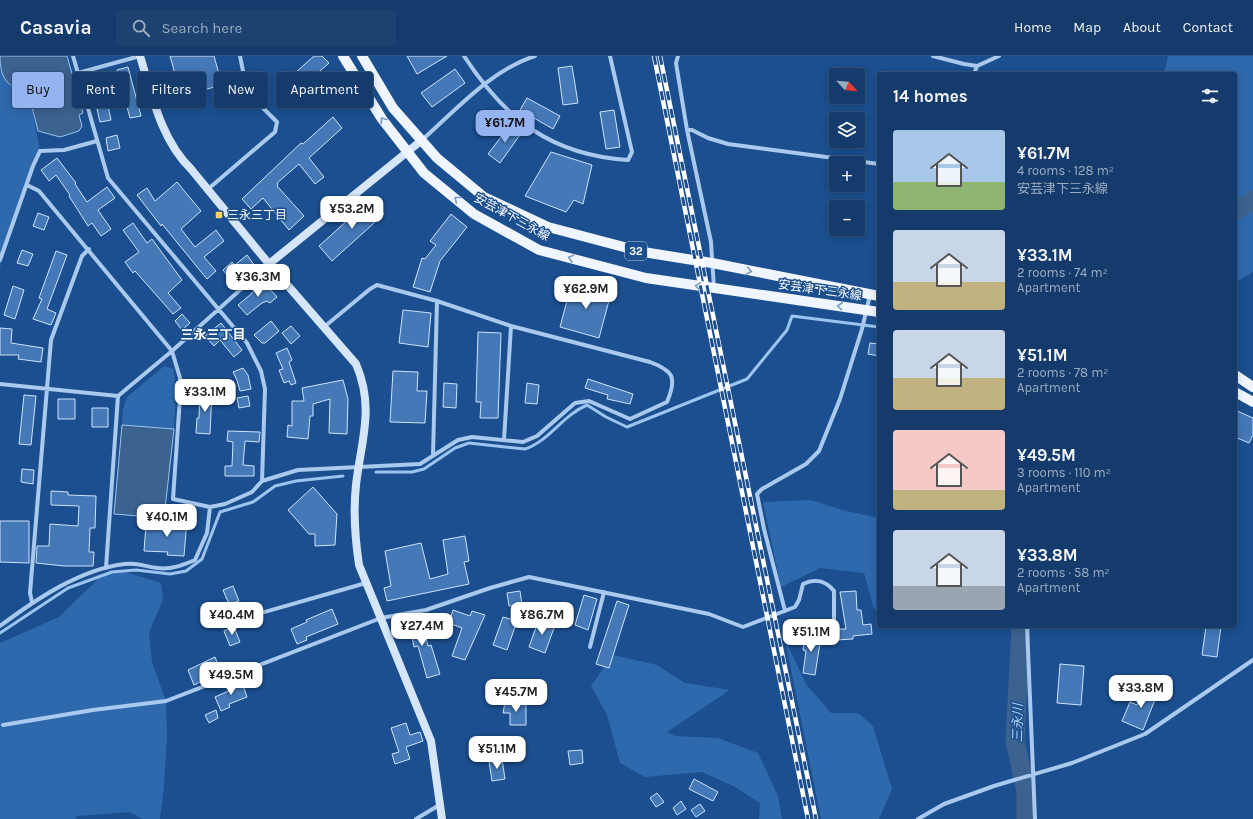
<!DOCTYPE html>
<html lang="en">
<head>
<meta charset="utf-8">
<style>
	:root { --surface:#143b6b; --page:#1d4271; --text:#f1f3f6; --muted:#9dadc1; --line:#33557e; --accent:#95b2f1 }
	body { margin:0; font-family:Karla,"Noto Sans JP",sans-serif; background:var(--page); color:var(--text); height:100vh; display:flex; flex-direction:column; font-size:15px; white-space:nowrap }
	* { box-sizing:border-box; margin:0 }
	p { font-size:13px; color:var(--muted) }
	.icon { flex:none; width:22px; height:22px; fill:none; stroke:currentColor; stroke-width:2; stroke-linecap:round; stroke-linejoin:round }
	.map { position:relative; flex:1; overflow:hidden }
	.drawer { position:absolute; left:877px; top:16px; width:360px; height:556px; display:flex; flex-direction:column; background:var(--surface); border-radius:4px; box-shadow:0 2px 10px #0003,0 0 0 1px var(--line) }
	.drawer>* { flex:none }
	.top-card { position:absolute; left:12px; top:16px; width:380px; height:36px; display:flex; gap:8px }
	.needle { width:26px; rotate:116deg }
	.fabs { position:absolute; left:829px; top:12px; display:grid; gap:8px }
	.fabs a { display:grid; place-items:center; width:36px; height:36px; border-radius:4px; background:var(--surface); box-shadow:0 2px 10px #0003,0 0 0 1px var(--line); font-size:20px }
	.price { position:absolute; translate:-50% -34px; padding:0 9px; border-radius:8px; background:#fff; color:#222; font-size:13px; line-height:26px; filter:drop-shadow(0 1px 2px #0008) }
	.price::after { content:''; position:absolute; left:50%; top:24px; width:12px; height:9px; margin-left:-6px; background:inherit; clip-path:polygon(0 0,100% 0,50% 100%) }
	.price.on { background:var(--accent); color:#111 }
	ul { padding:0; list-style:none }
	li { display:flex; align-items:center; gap:12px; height:100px; padding:0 16px }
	li span { display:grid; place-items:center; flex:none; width:112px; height:80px; border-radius:4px; color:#555 }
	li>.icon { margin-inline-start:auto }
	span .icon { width:48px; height:48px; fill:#fffc; stroke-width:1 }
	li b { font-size:17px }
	h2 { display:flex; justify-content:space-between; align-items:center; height:48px; padding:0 16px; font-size:17px }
	.tag { padding:0 14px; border-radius:4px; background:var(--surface); box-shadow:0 2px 10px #0003,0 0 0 1px var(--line); font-size:14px; line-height:36px }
	.tag.on { background:var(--accent); color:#111 }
	header { display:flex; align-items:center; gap:24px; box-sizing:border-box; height:56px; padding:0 20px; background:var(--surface); border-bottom:1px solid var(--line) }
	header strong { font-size:19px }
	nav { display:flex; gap:22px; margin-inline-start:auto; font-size:14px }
	.search { width:280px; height:36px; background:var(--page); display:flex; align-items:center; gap:10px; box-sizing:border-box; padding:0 14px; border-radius:4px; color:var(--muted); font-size:15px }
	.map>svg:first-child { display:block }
	.green { fill:#2e69ad }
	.water { fill:#3c6290; stroke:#9cc4f0 }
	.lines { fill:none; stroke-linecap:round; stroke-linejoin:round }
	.stream { stroke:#9cc4f0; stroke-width:3 }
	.river { stroke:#3c6290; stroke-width:19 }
	.building { fill:#4478b7; stroke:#cfe3fa }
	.street { stroke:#a9c9ee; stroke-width:4 }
	.secondary { stroke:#d6e6fa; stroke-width:8 }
	.primary { stroke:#f0f6ff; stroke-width:10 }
	.rail-casing { stroke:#fff; stroke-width:4.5 }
	.rail { stroke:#1b4f8f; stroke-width:3; stroke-dasharray:9; stroke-linecap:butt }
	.oneway { stroke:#7b9ac1 }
	.poi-dot { fill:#ffd166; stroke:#1b4f8f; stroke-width:1.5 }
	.labels { text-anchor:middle; stroke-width:3; stroke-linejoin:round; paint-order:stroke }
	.shield { fill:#1b4f8f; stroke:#bbcadd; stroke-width:1 }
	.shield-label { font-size:11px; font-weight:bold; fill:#fff }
	.poi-label { font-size:12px; fill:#fff; stroke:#1b4f8f; text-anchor:start }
	.street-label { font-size:12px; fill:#fff; stroke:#1b4f8f }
	.neighbourhood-label { font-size:13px; font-weight:bold; fill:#fff; stroke:#1b4f8f }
	.water-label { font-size:13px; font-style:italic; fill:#b5d3f5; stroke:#1b4f8f }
</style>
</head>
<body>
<header>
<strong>Casavia</strong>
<div class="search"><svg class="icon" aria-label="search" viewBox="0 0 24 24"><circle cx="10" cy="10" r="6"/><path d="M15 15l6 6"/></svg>Search here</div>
<nav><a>Home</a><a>Map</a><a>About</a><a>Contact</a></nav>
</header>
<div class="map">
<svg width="1253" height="763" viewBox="0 0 1253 763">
	<rect width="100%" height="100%" fill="#1b4f8f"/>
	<path class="green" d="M1168 0H1253V216L1235 227V18H1164Z
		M0 14 29 39 40 95 0 211Z
		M164 310 174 313 176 339 174 373 122 369 123 353 127 341Z
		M811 444 842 454 879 462V554L874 553 864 517 820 512 781 531 763 446Z
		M122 515 161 527 163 544 149 576 152 606 166 645 167 680 164 731 160 763H142L130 756 77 760 75 763H0V587L59 561 100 521Z
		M785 583 806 628 831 657H858L873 670 892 733 879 763H821Z
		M613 599 657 609 685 627 730 634 667 676 675 680 718 682 758 697 778 740 782 763H759L760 747 733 730 702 716 645 721 620 707 607 659 591 630Z"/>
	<path class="water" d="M0 0H67L83 57 79 59 82 70 79 75 60 81 38 75 29 39C8 30 0 24 0 0Z
		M122 369 174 373 164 462 114 458Z"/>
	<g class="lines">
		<path class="stream" d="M376 416H412L424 413 455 392 469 387 525 393C548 386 563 359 587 349L606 361 627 371 747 323 787 274 792 260 879 271
			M0 577 68 532 112 516 136 514 170 518 186 515 202 503 220 456 253 446 275 430 296 425 343 420"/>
		<path class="river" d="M1235 155 1253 144
			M1021 570 1015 685 1026 735V763"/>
	</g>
	<path class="building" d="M170 0H214L222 29 196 36 197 39 182 43Z
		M314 0H322L329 7 320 15 327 23 294 53 277 33Z
		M407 0H447L417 18Z
		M572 10 578 47 563 49 558 12Z
		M128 11 141 60 130 62 117 14Z
		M455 13 465 27 432 51 421 37Z
		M527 42 560 60 553 73 520 54Z
		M108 50 111 64 100 66 97 53Z
		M614 54 620 91 606 93 600 56Z
		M333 61 342 72 309 102 324 121 315 128 299 108 277 127 278 129 277 130 304 160 289 174 263 142 251 153 242 143 301 87 303 88Z
		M511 68 522 76 500 107 488 98Z
		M117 79 120 92 108 95 106 82Z
		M551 96 592 109 583 148 574 144 566 156 525 140Z
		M57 102 76 127 75 128 87 146 107 131 115 142 98 154 111 173 101 180 92 167 88 170 69 140 70 139 56 119 49 125 41 114Z
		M177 126 201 155 181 173 195 191 216 174 224 185 204 201 216 215 207 223 162 168 161 170 137 139 147 132 155 145Z
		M371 143 384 158 332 205 319 190Z
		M38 157 49 161 44 174 33 170Z
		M451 158 467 171 440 205 430 236 413 231 422 202 425 203 436 189 430 185Z
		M133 167 147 187 152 183 182 224 168 237 181 252 173 258 135 215 133 217 125 206 139 196 123 174Z
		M22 194 33 198 28 210 17 207Z
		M56 195 67 199 47 253 56 257 51 269 33 263 42 243 39 242Z
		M247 199 255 210 246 217 244 214 231 224 223 214 232 206 235 209Z
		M263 225 277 241 270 247 267 245 262 247 247 259 238 249 250 239Z
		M572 226 611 237 599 282 560 271Z
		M13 230 24 234 15 263 4 259Z
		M403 254 431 257 428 291 399 287Z
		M182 258 190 267 182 274 175 265Z
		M271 265 279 275 265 287H262L254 279Z
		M221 267 242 294 234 301 220 284 214 290 205 280Z
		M291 270 300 280 291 288 282 277Z
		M0 272 12 273 11 287 43 292 41 306 18 303 19 299H0Z
		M478 276 501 277 498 362H480L481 346H476Z
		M870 287 879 288V300L868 298Z
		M287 292 292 304 289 306 296 327 291 329 289 325 284 327 279 314 283 313 276 297Z
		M243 312 248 319 251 333 240 335 237 324 233 316Z
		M393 315 418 316 417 335H427L425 367 390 366Z
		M588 323 633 338 630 348 607 343 608 339 585 332Z
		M343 324 348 343 347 378 329 377 330 343 313 348V360H310L308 383 287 381 288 369 292 370V345H304L302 332Z
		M444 327 457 328 456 352 443 351Z
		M527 327 539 329 537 348 525 347Z
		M200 334 212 335 210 378 196 377 197 362H199Z
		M24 339 36 340 31 389 19 388Z
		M248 340 250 350 239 352 237 342Z
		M58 343H75V363H58Z
		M92 352H108V371H92Z
		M1235 354 1253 362V379L1249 387 1235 381Z
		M228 375 260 376 259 386 245 385 243 409 254 410V420H225V410H232L233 386 227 385Z
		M22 413 34 414 33 428 21 426Z
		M313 431 337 458 335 489 315 490V478H309L288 454Z
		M51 435 68 436V439L96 440 95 472H90L89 496H94L93 510H64L36 507 37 490H49L50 468 78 470 79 450 51 449Z
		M171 463 187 464 184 500 167 499 168 496 144 495 146 469 171 470Z
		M0 465H29V507L0 506Z
		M465 480 469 505 464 506 469 528 387 545 384 532 391 530 385 495 421 487 430 523 448 518 443 484Z
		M233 530 239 545 229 548 223 534Z
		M520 535 522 549 509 550 507 537Z
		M856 535 857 554H861L863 569 871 568 872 578 853 580V583L836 584 835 573H846L840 536Z
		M584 539 597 543 588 574 575 569Z
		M617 545 629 549 609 612 596 608Z
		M332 553 338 568 306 581 307 584 297 588 291 573 307 566 306 564Z
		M453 554 470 560 472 555 485 559 465 604 452 600 462 572 449 567Z
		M416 561 420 575 424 574 428 590 431 589 440 618 427 622 418 590 414 591 411 576 406 577 403 563Z
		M503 561 517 565 507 594 493 589Z
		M539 563 555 569 545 597 529 591Z
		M1206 570H1221L1217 601 1202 599Z
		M234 571 240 586 230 590 224 575Z
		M805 578 821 581 815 619 803 617 806 595 803 594Z
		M215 601 221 616 194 629 188 614Z
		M1060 608 1084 610 1081 649 1057 647Z
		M242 626 247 641 229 648 230 651 221 655 215 641 233 633 232 630Z
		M1145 631 1158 636 1143 674 1122 665 1130 646 1137 649Z
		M505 646 526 647V669H510V657H503Z
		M216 654 218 662 209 667 205 659Z
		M406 667 410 679 420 676 423 685 406 691 410 703 395 708 392 698 399 696 391 672Z
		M582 694 583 707 570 709 568 695Z
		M502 703 505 723 492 725 489 705Z
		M694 723 718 736 713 745 689 733Z
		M657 737 664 746 656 751 650 742Z
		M681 745 686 753 677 759 673 752Z
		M700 748 705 755 696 761 691 754Z"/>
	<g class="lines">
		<path class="street" d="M73 0 108 122 247 287 261 315 265 333 262 425
			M464 0C505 63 551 99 628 104L632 96 610 0
			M678 0 676 7 687 74 711 186 714 232
			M933 0 964 8 977 10
			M78 17 140 0
			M974 18 977 10 999 0
			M687 74H692L708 82 728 88 879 108
			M422 84C456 54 491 14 535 0
			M27 129 39 135 172 295 180 322V341L173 443 210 451 225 448 252 436 262 425 298 414 420 408 458 384 472 381 523 386 537 380 575 347 589 345 630 363 667 346C677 322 674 315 650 306L511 270 437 245 377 229 370 233 324 271
			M207 134 275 76 277 66 261 50 246 30 240 0
			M0 204 33 110 40 95 64 94 97 85
			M0 328 118 340 172 295 269 208
			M504 384 511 270
			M433 399 437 245
			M106 512 118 340
			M32 546 30 537 51 284 82 200 89 193
			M785 555 764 473 757 438 762 433 806 408 819 395 840 343 862 273 870 239
			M220 567 233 565 366 527
			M0 570C35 544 80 513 125 508 140 506 144 511 157 512 171 514 183 509 195 504L207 477 210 451
			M1027 570 1035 763
			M590 591 604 536
			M3 669 93 654 166 645 381 562 426 554 490 532 529 521 709 558 743 571 795 551 799 544 803 528C815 522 826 525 834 535V568
			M416 763 441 748
			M918 763 944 748 994 730 1072 707 1145 678 1253 604"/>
		<path class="secondary" d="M140 0C152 39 161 84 191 113L269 208 356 308C375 352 361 385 356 429 353 456 355 482 359 509L431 685 442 763
			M269 208 422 84"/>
		<path class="primary" d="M343 0 382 63 424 117 474 158 539 194 646 222 879 256
			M362 0 393 52 437 102 484 141 548 171 643 196 712 207 879 240
			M1235 319 1253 331
			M1235 336 1253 346"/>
		<g class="rail-casing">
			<path id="rail" d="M654 0 808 763
				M660 0 816 763"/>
		</g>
		<use href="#rail" class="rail"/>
	</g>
	<defs><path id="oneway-chevron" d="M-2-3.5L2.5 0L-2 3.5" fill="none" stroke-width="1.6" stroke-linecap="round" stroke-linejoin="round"/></defs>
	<g class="oneway">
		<use href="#oneway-chevron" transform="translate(383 64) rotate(-126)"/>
		<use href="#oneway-chevron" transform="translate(457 143) rotate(-141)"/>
		<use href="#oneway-chevron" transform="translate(571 202) rotate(-165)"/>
		<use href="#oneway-chevron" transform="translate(749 215) rotate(11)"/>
		<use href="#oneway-chevron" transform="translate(698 230) rotate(-172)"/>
		<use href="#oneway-chevron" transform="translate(840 250) rotate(-172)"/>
	</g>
	<rect class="poi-dot" x="215" y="155" width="8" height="8" rx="2"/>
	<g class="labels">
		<rect class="shield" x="625" y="186" width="22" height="18" rx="3"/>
		<g class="shield-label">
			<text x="636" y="199">32</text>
		</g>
		<g class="poi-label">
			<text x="227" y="163">三永三丁目</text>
		</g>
		<g class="street-label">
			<text transform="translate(512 161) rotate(29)" y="4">安芸津下三永線</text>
			<text transform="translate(820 234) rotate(8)" y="4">安芸津下三永線</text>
		</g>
		<g class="neighbourhood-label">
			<text x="213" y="283">三永三丁目</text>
		</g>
		<g class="water-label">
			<text transform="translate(1017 667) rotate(-89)" y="5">三永川</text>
		</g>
	</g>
</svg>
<div class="fabs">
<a><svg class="needle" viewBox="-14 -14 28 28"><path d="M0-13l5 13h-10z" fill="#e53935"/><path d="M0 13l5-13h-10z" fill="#9dadc1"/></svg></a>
<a><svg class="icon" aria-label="layers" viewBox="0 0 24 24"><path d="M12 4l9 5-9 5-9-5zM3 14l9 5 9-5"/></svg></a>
<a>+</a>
<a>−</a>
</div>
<b class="price on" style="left:505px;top:88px">¥61.7M</b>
<b class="price" style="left:352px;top:174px">¥53.2M</b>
<b class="price" style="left:258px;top:242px">¥36.3M</b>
<b class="price" style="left:586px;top:254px">¥62.9M</b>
<b class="price" style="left:205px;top:357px">¥33.1M</b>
<b class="price" style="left:167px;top:482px">¥40.1M</b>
<b class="price" style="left:232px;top:580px">¥40.4M</b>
<b class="price" style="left:542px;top:580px">¥86.7M</b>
<b class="price" style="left:422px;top:591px">¥27.4M</b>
<b class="price" style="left:811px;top:597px">¥51.1M</b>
<b class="price" style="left:231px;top:640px">¥49.5M</b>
<b class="price" style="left:1141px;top:653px">¥33.8M</b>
<b class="price" style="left:516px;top:657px">¥45.7M</b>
<b class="price" style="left:497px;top:714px">¥51.1M</b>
<div class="top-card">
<a class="tag on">Buy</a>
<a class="tag">Rent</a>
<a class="tag">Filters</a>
<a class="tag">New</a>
<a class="tag">Apartment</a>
</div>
<section class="drawer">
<h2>14 homes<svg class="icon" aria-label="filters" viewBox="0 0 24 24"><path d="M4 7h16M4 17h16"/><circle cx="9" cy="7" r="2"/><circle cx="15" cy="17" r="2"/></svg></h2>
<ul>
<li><span style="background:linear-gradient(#a9c7e8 65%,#8fb573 0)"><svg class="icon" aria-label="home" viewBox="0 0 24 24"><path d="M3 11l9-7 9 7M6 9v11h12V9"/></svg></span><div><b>¥61.7M</b><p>4 rooms · 128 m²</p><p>安芸津下三永線</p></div></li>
<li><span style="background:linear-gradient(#c9d6e8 65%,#c2b280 0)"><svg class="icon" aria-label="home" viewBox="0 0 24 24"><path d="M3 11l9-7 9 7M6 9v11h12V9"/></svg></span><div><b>¥33.1M</b><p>2 rooms · 74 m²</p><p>Apartment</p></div></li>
<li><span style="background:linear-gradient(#c9d6e8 60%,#c2b280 0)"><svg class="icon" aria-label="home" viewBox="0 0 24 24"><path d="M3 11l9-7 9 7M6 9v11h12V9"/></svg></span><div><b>¥51.1M</b><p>2 rooms · 78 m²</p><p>Apartment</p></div></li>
<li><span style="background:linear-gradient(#f6c9c9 75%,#c2b280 0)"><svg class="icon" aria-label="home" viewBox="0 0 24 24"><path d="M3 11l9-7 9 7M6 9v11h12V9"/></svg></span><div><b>¥49.5M</b><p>3 rooms · 110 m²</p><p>Apartment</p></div></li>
<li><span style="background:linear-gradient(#c9d6e8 70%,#9aa5b1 0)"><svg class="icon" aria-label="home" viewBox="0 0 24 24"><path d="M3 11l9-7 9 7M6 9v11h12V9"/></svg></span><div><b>¥33.8M</b><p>2 rooms · 58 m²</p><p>Apartment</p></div></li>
</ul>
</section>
</div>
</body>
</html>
